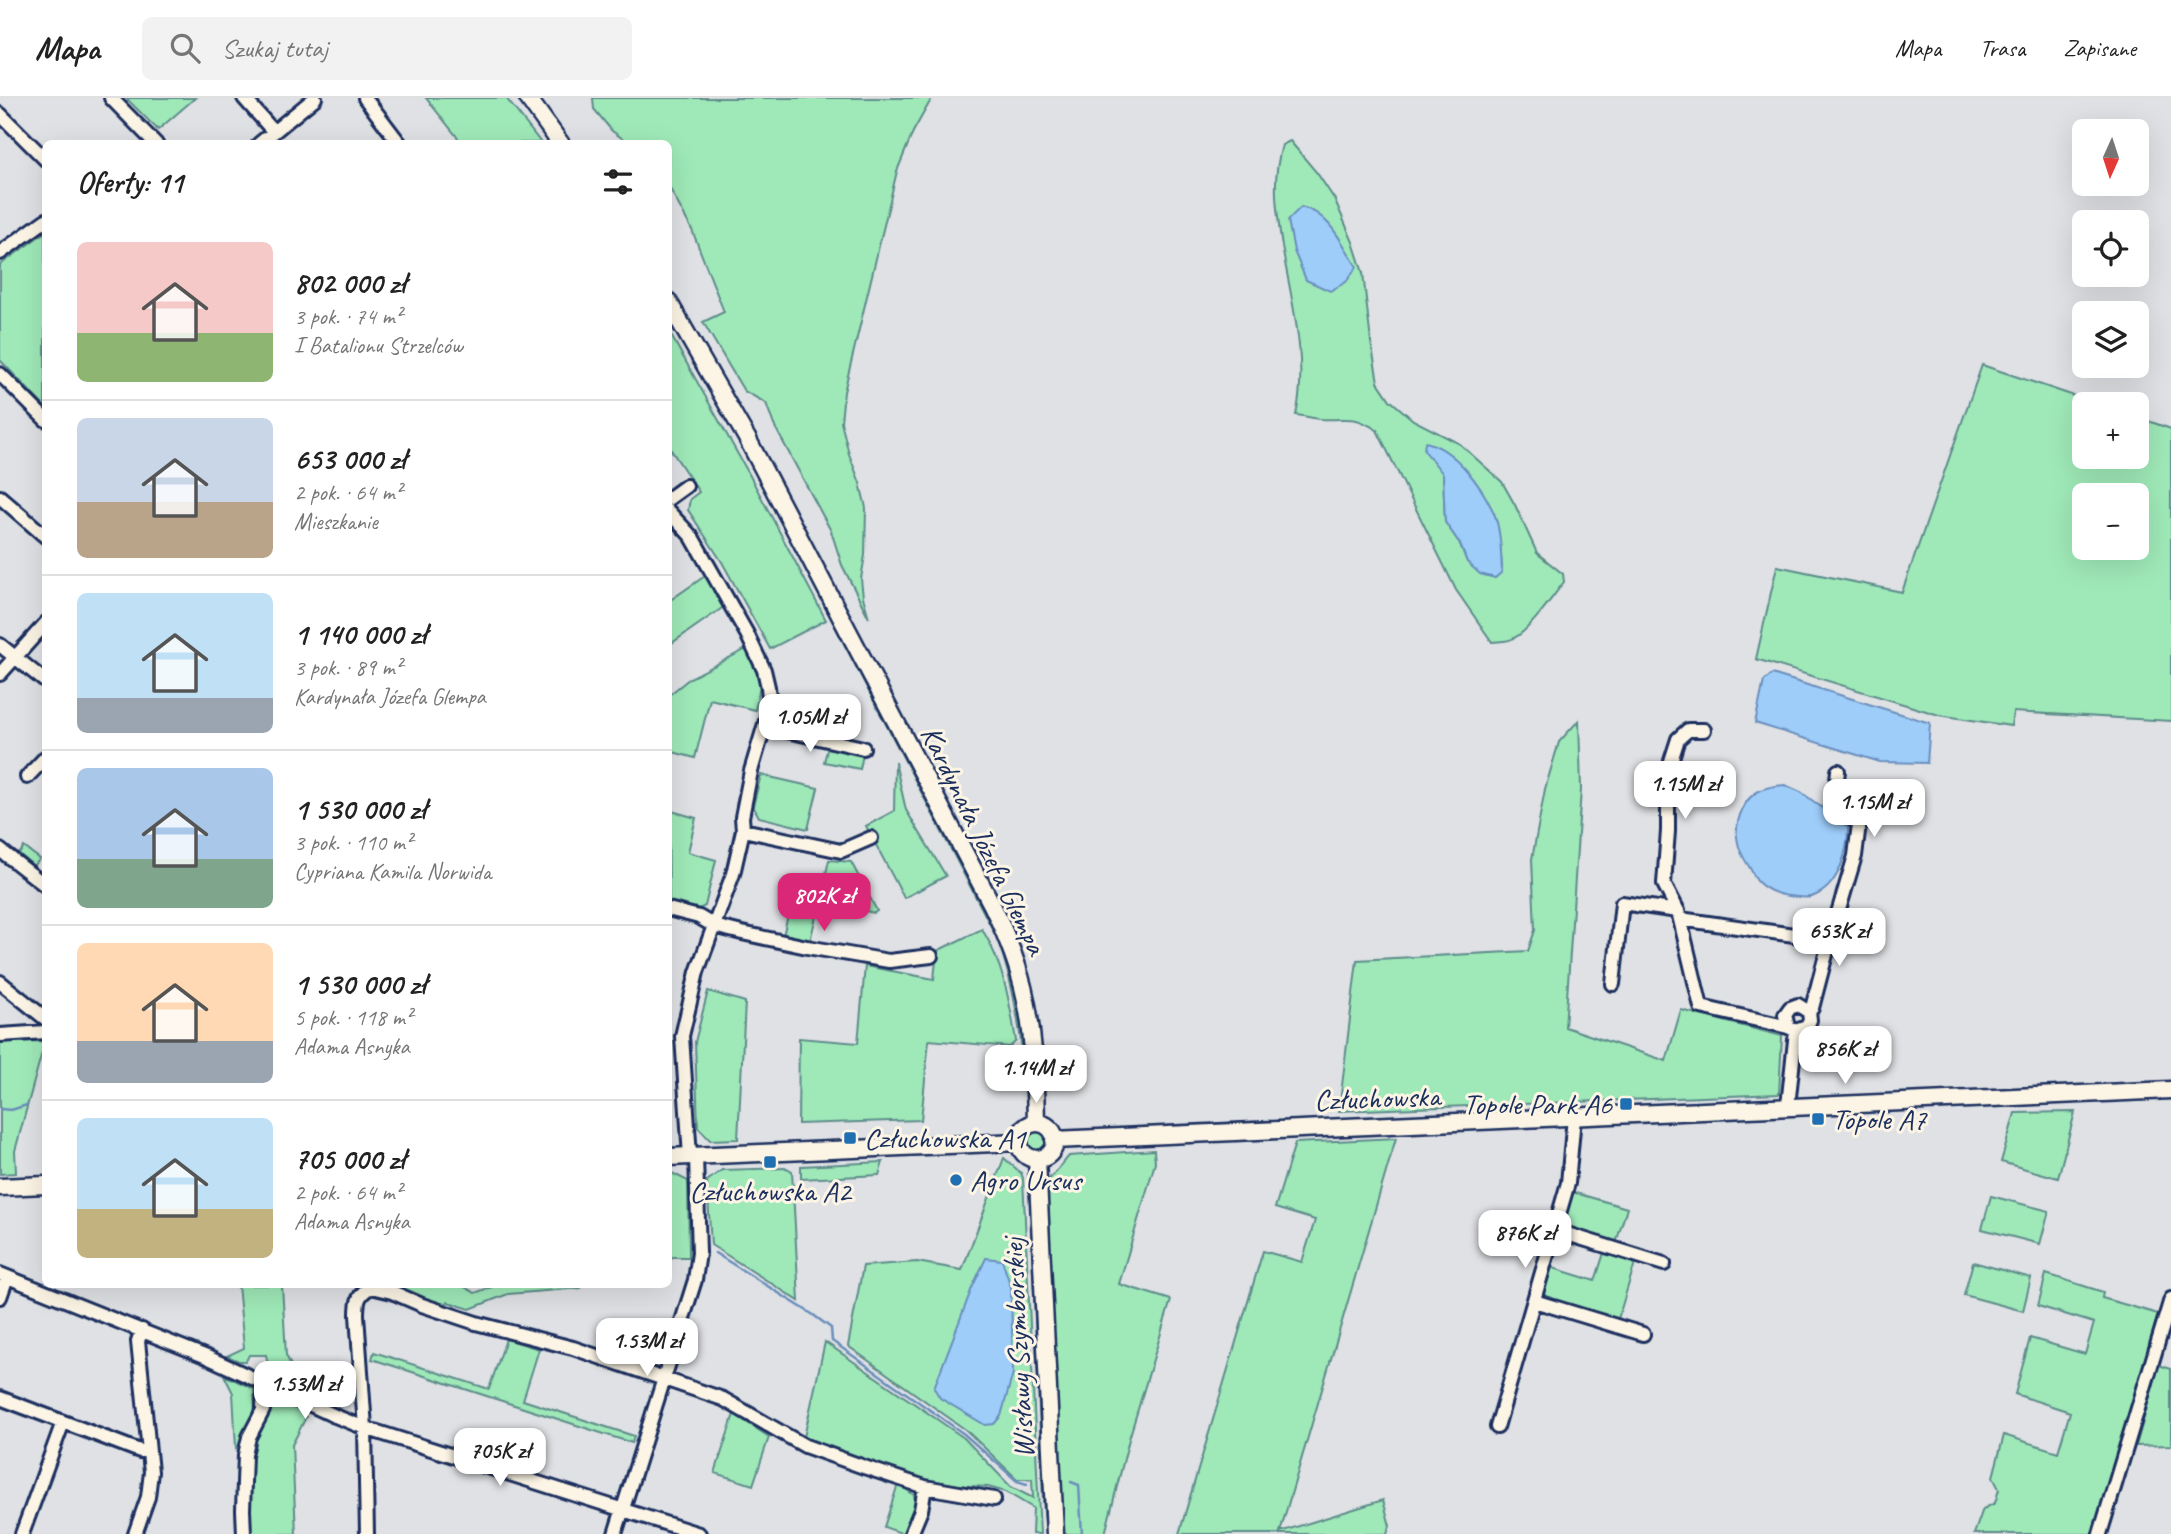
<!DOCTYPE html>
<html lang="pl">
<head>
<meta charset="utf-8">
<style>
	:root { --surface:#fff; --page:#f2f2f2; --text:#222; --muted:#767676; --line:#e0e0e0; --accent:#db2777 }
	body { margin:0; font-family:Caveat,sans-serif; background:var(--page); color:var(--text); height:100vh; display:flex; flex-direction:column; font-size:26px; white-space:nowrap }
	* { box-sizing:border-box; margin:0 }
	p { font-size:23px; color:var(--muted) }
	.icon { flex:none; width:38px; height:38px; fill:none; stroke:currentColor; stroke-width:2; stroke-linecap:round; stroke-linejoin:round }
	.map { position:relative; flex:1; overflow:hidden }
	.sheet { position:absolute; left:42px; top:42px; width:630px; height:1148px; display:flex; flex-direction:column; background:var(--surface); border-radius:10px; box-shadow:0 7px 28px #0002 }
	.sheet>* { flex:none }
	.needle { width:46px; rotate:183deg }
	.fabs { position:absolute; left:2072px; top:21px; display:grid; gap:14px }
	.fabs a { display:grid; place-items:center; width:77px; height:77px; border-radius:10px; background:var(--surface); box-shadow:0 7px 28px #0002; font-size:35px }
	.price { position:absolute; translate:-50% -60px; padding:0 16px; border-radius:14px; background:#fff; color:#222; font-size:23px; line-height:46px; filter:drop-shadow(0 2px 4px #0008) }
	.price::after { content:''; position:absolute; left:50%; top:42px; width:21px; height:16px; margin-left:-10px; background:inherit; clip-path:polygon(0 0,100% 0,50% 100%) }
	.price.current { background:var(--accent); color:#fff }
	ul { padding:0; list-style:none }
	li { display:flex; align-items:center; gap:21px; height:175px; padding:0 35px }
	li+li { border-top:2px solid var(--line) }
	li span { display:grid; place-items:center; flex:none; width:196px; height:140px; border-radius:10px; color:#555 }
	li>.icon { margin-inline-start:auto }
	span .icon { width:84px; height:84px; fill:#fffc; stroke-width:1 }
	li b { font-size:30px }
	h2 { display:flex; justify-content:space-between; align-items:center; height:84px; padding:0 35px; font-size:30px }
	header { display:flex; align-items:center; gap:42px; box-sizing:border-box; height:98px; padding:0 35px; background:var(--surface); border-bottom:2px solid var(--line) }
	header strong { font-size:33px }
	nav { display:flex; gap:38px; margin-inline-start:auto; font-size:24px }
	.search { width:490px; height:63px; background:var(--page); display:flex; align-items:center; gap:18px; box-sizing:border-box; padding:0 24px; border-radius:10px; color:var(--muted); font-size:26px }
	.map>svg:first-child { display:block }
	.green { fill:#9fe9b8; stroke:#5d8c8b; stroke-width:2; fill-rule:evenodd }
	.water { fill:#9ecdfa; stroke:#6a8ebc; stroke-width:2 }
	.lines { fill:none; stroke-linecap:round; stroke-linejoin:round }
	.stream { stroke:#6a8ebc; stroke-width:2.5 }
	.minor-casing { stroke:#1b2f5e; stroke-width:18 }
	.major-casing { stroke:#1b2f5e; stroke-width:21 }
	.minor { stroke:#fcf5e5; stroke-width:12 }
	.major { stroke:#fcf5e5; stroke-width:16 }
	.poi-dot { fill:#1f6fb2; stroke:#fcf5e5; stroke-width:2.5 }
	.labels { text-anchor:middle; stroke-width:6; stroke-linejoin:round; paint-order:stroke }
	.street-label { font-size:30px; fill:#1b2f5e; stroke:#fcf5e5 }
	.poi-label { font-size:30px; fill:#1b2f5e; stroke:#fcf5e5; text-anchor:start }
</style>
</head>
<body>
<header>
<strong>Mapa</strong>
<div class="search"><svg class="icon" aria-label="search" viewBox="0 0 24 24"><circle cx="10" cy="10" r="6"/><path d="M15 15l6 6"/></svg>Szukaj tutaj</div>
<nav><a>Mapa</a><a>Trasa</a><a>Zapisane</a></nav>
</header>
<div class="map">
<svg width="2171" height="1436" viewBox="0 0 2171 1436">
	<rect width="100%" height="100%" fill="#dfe1e4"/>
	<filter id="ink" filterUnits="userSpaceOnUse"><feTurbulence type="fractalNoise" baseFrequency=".0143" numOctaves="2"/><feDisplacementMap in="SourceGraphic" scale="14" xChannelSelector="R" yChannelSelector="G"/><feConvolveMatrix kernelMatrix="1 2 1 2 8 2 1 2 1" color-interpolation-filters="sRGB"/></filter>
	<g filter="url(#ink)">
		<path class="green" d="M126 0H195L158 32Z
			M426 0H506L541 45H462Z
			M593 0H932L913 34 897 73 844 294 841 324 849 356 860 385 866 410 865 457 861 481 863 499 869 520 842 467 831 433 774 327 766 305 744 293 703 224 724 214 692 132 669 89 668 46 629 45 612 33 594 11Z
			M1290 43 1317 75 1335 102 1353 144 1363 175 1371 244 1378 284 1390 302 1413 322 1460 346 1502 384 1515 407 1537 455 1563 476 1564 484C1553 498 1530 532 1514 540 1508 544 1499 543 1492 544L1456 492 1377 332C1350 315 1348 323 1320 321 1312 320 1304 318 1296 317 1309 259 1290 199 1281 142 1276 107 1272 82 1282 47ZM1443 376 1494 415 1501 454 1502 473 1495 480 1467 464 1460 446 1445 424Z
			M45 134V309L0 262V167Z
			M668 214 709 282 988 812C995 829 1004 846 1009 863 1022 908 1029 956 1028 1003H1026C1023 946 1016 893 997 840L731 328 669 222Z
			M668 232 749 376 826 522 770 551 722 464 688 412 690 401 699 394 669 349Z
			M1982 267 2098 306H2084V359H2137V319L2171 331V623L2013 614 2011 628 1939 617 1756 561 1777 468 1902 494ZM2084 397H2137V450H2084Z
			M708 476 725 508 669 547V503Z
			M748 550C763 577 762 583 755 612L710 601 695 660 669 653V597L690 580Z
			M1579 622 1581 691 1565 929 1666 963 1681 912 1782 938 1779 996 1339 1013 1357 862 1528 853 1535 832 1532 761 1545 691 1559 644Z
			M828 648 863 656 860 671 824 664Z
			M895 664 906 712 946 778 904 800 866 728 894 713Z
			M761 677 818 690 808 731 759 719 753 708Z
			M668 712 696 720 688 754 716 762 705 808 695 813 669 806Z
			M24 749 40 761 34 768 19 756Z
			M829 762 851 764 877 813 874 815 820 802 810 843 783 838 793 796 820 802Z
			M982 831C1003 865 1010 905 1016 943L1010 949 929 942 921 1022 798 1026 799 940 858 945 865 868 934 881 937 853Z
			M708 893 745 904 738 1041 710 1042 698 1029 695 944Z
			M45 943 15 1053 16 1075 0 1076V944Z
			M2075 1014 2058 1080 2001 1064 2015 1015Z
			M1028 1043a9 9 0 1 1 18 0a9 9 0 1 1-18 0Z
			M1396 1040 1280 1434 1383 1402 1390 1428 1387 1436H1179L1263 1153 1302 1164 1315 1122 1275 1110 1295 1045Z
			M1154 1052 1155 1065 1119 1186 1171 1202 1129 1341 1105 1436H1061L1046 1085 1069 1058Z
			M1004 1060 1021 1075 1023 1080 1040 1436H1032L1033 1410 1006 1394 988 1389 933 1386 804 1339 825 1244 964 1340 1011 1389 1033 1400 1032 1381H1017L966 1332 848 1248 863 1168 917 1164 962 1172Z
			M883 1064 879 1077 801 1081V1068Z
			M787 1070 792 1073 799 1203 711 1147 707 1083 722 1072Z
			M668 1073 688 1083 689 1159H673L669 1161Z
			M1572 1094 1627 1110 1616 1145 1569 1129 1564 1123Z
			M1991 1098 2049 1113 2040 1146 1982 1131Z
			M1031 1129H1034L1049 1436H1046L1043 1403Z
			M1604 1155 1635 1165 1618 1221 1547 1200 1543 1194 1550 1169 1595 1183Z
			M1973 1164 2031 1180 2023 1213 1964 1197Z
			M2046 1176 2103 1194 2102 1200 2158 1216 2094 1436H1974L1983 1411 1995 1405 1999 1391 1993 1379 2004 1337 2058 1354 2070 1314 2015 1296 2030 1240 2085 1256 2094 1225 2038 1208Z
			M238 1187H282L286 1257 303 1294 271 1279 266 1257H249L246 1263H239L227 1258 244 1250Z
			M387 1187H461L475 1195 497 1187H583L581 1190 508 1196 470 1211 448 1204 442 1208Z
			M506 1241 539 1251 523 1302 634 1338 632 1345 372 1261 374 1254 489 1291Z
			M2159 1267 2171 1271V1347L2136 1348Z
			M224 1277 254 1291 255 1315 241 1345 236 1350 233 1295Z
			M280 1304 303 1314 306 1319 292 1347 296 1436H250C247 1416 247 1362 253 1343 256 1331 269 1309 280 1304Z
			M734 1316 769 1339 753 1387 715 1375Z
			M898 1386 914 1397 916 1407 904 1436 884 1429Z"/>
		<path class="water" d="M1301 109C1330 115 1342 146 1357 169L1346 184 1330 193 1306 182 1294 153 1288 122Z
			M1425 344C1454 350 1481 387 1493 413 1501 430 1501 455 1502 474L1495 480 1480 476 1467 464 1460 446 1445 424 1443 376 1424 352Z
			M1772 576 1930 625 1927 665 1880 664 1755 625 1764 583Z
			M1785 687 1801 694 1848 729C1848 754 1839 788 1814 798 1808 801 1795 799 1788 798 1777 796 1767 793 1759 785 1754 781 1752 772 1748 767 1736 749 1733 732 1742 712 1750 693 1766 688 1785 687Z
			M986 1160 1002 1162 1011 1189 1013 1275 1001 1318 994 1326 985 1327 940 1300 934 1290 972 1190Z"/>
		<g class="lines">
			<path class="stream" d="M0 1011 11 1012 27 1007
				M715 1155 812 1216 831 1230 832 1243 964 1336 1017 1383 1027 1386
				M1071 1384 1079 1387 1082 1436"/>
			<g class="minor-casing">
				<path id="minor" d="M111 0 156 46
					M244 0 274 34
					M365 0 400 46
					M0 16 46 62
					M259 46 315 0
					M0 155 46 122
					M0 276 46 322
					M0 399 46 439
					M668 401 686 388
					M668 413 692 439 747 536 764 572 768 589 770 609 751 673 742 719 743 732 733 776 697 874 682 938 690 1059
					M0 547 46 584
					M0 576 46 525
					M765 628 863 650
					M27 679 46 659
					M743 732 841 753 871 740
					M0 752 46 788
					M668 811 699 819 714 828 742 835 807 849 889 863 931 858
					M1678 813 1664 786 1668 733V689L1671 663 1678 641 1688 632H1704
					M1680 821 1830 842
					M0 884 46 921
					M1613 886 1622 805 1678 813 1701 909 1788 929 1796 933 1807 929 1810 922 1809 914 1812 910 1829 845 1855 758 1859 726 1834 705 1838 673
					M1788 929 1785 917 1790 910 1798 907 1809 914
					M0 937 46 934
					M1788 1008 1796 933
					M1554 1132 1664 1166
					M0 1176 207 1259 335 1318 365 1330 699 1436
					M0 1199 7 1179
					M1534 1203 1643 1236
					M0 1300 140 1353H149
					M1497 1329 1568 1085 1574 1019
					M22 1436 63 1324
					M135 1436 148 1399 151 1374 138 1243 142 1232
					M244 1436 243 1412 245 1357 249 1339 263 1312 264 1286
					M367 1436 365 1330 357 1217C357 1203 358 1196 371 1189L392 1194 422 1207 476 1225 573 1250 723 1301 805 1348 864 1369 925 1389 994 1401
					M615 1436 695 1182 699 1155 696 1059
					M911 1436 921 1412 925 1389
					M2100 1436 2171 1201"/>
			</g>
			<g class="major-casing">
				<path id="major" d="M528 0 561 46
					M668 203 748 342 992 807C1003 830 1013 853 1020 878 1034 925 1035 977 1036 1025
					M1019 1043a18 18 0 1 1 36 0a18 18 0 1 1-36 0Z
					M1054 1042 2171 992
					M668 1059 1019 1044
					M1037 1061 1055 1436
					M0 1089 46 1087"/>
			</g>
			<use href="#minor" class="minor"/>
			<use href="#major" class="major"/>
		</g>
	</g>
	<g class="poi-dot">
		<rect x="1619" y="999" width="14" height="14" rx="3.5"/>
		<rect x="1811" y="1014" width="14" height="14" rx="3.5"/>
		<rect x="843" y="1033" width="14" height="14" rx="3.5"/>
		<rect x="763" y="1057" width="14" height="14" rx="3.5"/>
		<circle cx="956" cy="1082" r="7"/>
	</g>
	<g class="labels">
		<g class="street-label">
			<text transform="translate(984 742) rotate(64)" y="10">Kardynała Józefa Glempa</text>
			<text transform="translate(1377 1000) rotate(-2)" y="10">Człuchowska</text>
			<text transform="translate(1018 1250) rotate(-93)" y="10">Wisławy Szymborskiej</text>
		</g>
		<g class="poi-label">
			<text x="1612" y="1016" text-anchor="end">Topole Park A6</text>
			<text x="1832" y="1031">Topole A7</text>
			<text x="864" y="1050">Człuchowska A1</text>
			<text x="970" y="1092">Agro Ursus</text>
			<text x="770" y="1103" text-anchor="middle">Człuchowska A2</text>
		</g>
	</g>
</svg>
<div class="fabs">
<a><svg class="needle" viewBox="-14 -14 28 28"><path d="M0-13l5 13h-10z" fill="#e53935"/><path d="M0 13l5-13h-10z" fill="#767676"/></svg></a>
<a><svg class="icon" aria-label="locate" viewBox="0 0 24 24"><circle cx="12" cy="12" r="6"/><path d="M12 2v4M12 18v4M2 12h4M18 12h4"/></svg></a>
<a><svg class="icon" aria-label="layers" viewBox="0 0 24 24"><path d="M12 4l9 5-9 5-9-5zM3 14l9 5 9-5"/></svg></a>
<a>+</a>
<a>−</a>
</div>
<b class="price" style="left:810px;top:656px">1.05M zł</b>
<b class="price" style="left:1685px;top:723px">1.15M zł</b>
<b class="price" style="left:1874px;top:741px">1.15M zł</b>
<b class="price current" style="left:824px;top:835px">802K zł</b>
<b class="price" style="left:1839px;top:870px">653K zł</b>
<b class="price" style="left:1845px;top:988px">856K zł</b>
<b class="price" style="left:1036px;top:1007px">1.14M zł</b>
<b class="price" style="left:1525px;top:1172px">876K zł</b>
<b class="price" style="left:647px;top:1280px">1.53M zł</b>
<b class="price" style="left:305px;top:1323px">1.53M zł</b>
<b class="price" style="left:500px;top:1390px">705K zł</b>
<section class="sheet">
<h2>Oferty: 11<svg class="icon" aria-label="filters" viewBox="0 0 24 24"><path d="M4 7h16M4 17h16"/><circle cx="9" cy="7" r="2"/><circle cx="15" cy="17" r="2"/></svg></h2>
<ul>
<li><span style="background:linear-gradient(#f6c9c9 65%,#8fb573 0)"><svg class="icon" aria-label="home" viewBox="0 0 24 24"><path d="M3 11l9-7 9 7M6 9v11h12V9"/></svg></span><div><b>802 000 zł</b><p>3 pok. · 74 m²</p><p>I Batalionu Strzelców</p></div></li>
<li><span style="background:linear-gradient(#c9d6e8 60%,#b9a48a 0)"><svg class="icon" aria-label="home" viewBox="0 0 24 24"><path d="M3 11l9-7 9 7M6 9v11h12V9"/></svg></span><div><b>653 000 zł</b><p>2 pok. · 64 m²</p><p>Mieszkanie</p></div></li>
<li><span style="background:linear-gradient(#bfe0f5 75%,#9aa5b1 0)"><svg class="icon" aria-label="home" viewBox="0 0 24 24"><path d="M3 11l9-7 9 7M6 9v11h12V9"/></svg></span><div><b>1 140 000 zł</b><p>3 pok. · 89 m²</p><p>Kardynała Józefa Glempa</p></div></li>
<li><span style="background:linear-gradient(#a9c7e8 65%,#7fa58c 0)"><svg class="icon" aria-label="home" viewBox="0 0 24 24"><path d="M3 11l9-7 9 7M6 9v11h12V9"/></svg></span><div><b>1 530 000 zł</b><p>3 pok. · 110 m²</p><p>Cypriana Kamila Norwida</p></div></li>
<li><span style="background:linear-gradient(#ffd9b3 70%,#9aa5b1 0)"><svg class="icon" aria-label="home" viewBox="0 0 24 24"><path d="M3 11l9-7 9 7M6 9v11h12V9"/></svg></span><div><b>1 530 000 zł</b><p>5 pok. · 118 m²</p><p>Adama Asnyka</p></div></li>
<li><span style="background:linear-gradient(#bfe0f5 65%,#c2b280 0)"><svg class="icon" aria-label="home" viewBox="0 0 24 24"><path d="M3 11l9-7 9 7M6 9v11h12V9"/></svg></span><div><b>705 000 zł</b><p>2 pok. · 64 m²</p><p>Adama Asnyka</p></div></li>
</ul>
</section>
</div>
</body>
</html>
